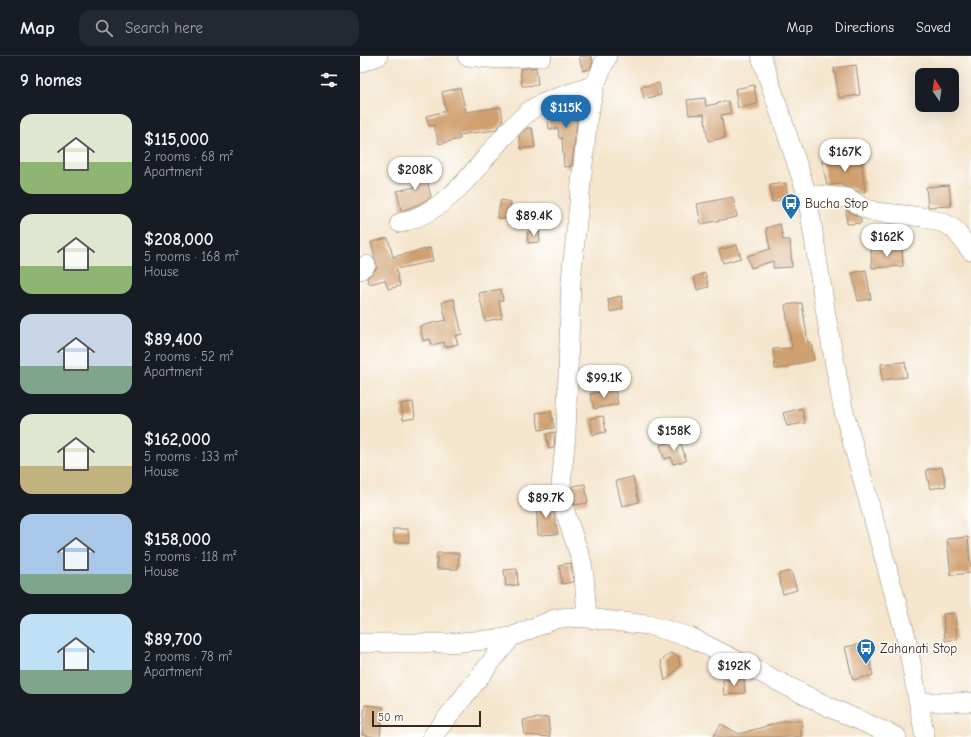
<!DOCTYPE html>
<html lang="en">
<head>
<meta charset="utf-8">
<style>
	:root { --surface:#171b24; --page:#242831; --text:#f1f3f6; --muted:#9ea1a6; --line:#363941; --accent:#1f6fb2 }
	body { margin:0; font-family:"Comic Neue",sans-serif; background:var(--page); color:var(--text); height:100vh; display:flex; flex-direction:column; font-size:15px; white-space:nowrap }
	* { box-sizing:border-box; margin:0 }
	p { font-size:13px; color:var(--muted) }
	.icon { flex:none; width:22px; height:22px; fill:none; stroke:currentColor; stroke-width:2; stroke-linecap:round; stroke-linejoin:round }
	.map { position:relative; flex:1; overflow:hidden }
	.drawer { display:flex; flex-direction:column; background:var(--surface); width:360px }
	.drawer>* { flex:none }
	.needle { width:26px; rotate:347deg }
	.tools { position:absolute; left:555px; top:12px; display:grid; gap:8px }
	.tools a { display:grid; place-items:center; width:44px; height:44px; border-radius:8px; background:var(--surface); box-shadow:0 4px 16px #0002; font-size:20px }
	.scale { position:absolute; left:12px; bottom:10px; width:109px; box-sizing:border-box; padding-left:4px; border:2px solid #3b2a1e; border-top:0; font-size:11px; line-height:14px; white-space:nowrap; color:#3b2a1e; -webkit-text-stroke:3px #fff; paint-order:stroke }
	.price { position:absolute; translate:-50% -34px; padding:0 9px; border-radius:14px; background:#fff; color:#222; font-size:13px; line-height:26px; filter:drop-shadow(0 1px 2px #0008) }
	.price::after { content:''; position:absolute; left:50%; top:24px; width:12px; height:9px; margin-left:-6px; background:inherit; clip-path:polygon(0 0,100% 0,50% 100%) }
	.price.current { background:var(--accent); color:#fff }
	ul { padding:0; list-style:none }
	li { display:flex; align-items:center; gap:12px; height:100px; padding:0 20px }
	li span { display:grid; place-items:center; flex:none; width:112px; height:80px; border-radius:12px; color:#555 }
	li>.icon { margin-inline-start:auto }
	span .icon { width:48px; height:48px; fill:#fffc; stroke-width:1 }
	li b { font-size:17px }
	h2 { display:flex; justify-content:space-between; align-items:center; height:48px; padding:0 20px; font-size:17px }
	header { display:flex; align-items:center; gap:24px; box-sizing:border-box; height:56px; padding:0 20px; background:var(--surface); border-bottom:1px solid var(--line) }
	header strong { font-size:19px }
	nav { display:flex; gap:22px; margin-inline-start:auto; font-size:14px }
	.search { width:280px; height:36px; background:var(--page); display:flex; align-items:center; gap:10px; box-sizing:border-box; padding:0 14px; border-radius:12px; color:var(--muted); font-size:15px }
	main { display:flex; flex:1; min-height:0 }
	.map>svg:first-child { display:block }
	.building { fill:#d0a071 }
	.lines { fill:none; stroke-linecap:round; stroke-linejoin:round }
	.minor-casing { stroke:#988875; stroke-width:20 }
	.minor { stroke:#fff; stroke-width:19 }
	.labels { text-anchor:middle; stroke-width:3; stroke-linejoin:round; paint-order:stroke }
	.poi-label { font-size:13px; fill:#3b2a1e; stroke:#fff; text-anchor:start }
</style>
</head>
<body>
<header>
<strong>Map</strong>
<div class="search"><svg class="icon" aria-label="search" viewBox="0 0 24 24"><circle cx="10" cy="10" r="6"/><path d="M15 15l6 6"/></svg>Search here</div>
<nav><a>Map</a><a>Directions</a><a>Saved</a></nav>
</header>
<main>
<section class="drawer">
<h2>9 homes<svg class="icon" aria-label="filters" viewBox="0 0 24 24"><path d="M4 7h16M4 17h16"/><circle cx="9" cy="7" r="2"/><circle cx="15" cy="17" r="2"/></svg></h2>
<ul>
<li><span style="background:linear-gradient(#dfe7d0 60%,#8fb573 0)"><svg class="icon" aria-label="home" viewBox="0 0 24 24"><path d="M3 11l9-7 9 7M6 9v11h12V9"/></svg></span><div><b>$115,000</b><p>2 rooms · 68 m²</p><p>Apartment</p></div></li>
<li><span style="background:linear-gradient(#dfe7d0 65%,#8fb573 0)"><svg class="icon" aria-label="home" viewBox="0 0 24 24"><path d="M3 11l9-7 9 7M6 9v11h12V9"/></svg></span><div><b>$208,000</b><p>5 rooms · 168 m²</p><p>House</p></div></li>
<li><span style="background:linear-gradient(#c9d6e8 65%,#7fa58c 0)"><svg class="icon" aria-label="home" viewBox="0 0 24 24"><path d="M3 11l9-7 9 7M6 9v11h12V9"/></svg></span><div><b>$89,400</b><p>2 rooms · 52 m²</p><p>Apartment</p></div></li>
<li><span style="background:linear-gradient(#dfe7d0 65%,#c2b280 0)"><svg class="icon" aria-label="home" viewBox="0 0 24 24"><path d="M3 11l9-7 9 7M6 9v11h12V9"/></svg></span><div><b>$162,000</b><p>5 rooms · 133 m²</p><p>House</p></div></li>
<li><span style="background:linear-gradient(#a9c7e8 75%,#7fa58c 0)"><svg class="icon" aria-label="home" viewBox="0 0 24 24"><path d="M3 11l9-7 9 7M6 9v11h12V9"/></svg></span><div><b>$158,000</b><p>5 rooms · 118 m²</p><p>House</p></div></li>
<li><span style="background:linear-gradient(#bfe0f5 70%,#7fa58c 0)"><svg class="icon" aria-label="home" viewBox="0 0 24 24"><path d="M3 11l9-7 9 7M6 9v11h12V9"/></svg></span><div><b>$89,700</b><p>2 rooms · 78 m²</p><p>Apartment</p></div></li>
</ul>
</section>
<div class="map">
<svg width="611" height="681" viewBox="0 0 611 681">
	<rect width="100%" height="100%" fill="#fff"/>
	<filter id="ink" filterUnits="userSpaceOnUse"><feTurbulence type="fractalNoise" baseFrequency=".025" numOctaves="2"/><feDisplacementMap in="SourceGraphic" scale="8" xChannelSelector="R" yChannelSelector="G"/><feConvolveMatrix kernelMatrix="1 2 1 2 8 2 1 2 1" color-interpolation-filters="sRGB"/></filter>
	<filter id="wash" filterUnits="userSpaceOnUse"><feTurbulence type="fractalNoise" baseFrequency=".012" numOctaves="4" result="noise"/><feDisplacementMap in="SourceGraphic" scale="16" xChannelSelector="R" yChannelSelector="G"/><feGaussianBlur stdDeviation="0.9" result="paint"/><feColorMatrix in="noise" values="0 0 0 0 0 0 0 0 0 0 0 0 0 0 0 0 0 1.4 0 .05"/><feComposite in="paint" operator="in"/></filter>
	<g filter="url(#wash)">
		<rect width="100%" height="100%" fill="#f4e5cc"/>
		<g id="blocks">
			<path class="building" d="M219 0H231L233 6 230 13 223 15Z
				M496 9 500 39 479 42 474 12Z
				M176 11 178 29 162 30 160 13Z
				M299 27 301 39 284 43 281 31Z
				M394 29 397 48 378 52 375 33Z
				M100 32 106 56 141 51 143 65 135 74 99 79 100 83 79 88 74 69 69 70 66 60 86 55 82 36Z
				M345 42 346 50 368 45 371 57 361 59 365 82 348 85 344 58 329 59 327 44Z
				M219 49 212 110 204 111 202 82H199L198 72 189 73 187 57 206 50Z
				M167 72H172L175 91 161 93 159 80Z
				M501 100 505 136H499L494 133 483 130V128L467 129 462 105Z
				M64 112 71 141 57 149 41 155 37 135 55 131 51 115Z
				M426 127 428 142 412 146 410 129Z
				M589 129 591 150 568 151 566 131Z
				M373 141 377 161 341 168 337 148Z
				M141 144 151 146 148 163 137 162Z
				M486 154 501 162V167L487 168Z
				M420 168 423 184H430L432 211 413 212V205L391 212 387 200 410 193 406 172Z
				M179 175 180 186 168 187 167 176Z
				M28 182 33 201 70 192 73 205 36 213 40 230 28 233 25 224 9 228 7 222 17 212 11 186Z
				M377 189 381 202 363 207 359 194Z
				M542 192 543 210 512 212 511 194Z
				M506 214 511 243 498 245 492 217Z
				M345 217 349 231 337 234 334 221Z
				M141 233 143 244 139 245 142 262 125 265 119 237Z
				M261 240 263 253 250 256 248 243Z
				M94 243 102 278 95 280 98 288 85 291 84 286 72 289 70 283 63 285 60 270 86 264 82 246Z
				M442 247 448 287 451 286 454 304 428 310V312L415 313 413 293 432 292 425 249Z
				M545 306 547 321 522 324 521 308Z
				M255 333 258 348 234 353 230 338Z
				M53 346 55 362 43 364 41 348Z
				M442 352 445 367 427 370 423 357Z
				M191 355 194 372 179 374 176 357Z
				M243 360 246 376 233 379 230 362Z
				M195 376 194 392 189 393 186 378Z
				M320 384 326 405 313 408 311 401 304 403 300 389Z
				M582 411 586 430 570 433 566 414Z
				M273 421 279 446 262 450 256 425Z
				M225 428 228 447 214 449 212 430Z
				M191 445 198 478 178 479 176 446Z
				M33 473H48L49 486H34Z
				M608 481 611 517 591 519 587 483Z
				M77 497H99L98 513H77Z
				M211 507 213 526 202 528 199 509Z
				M157 513 158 529 146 530 144 514Z
				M431 515 437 534 423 538 418 518Z
				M595 557 597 583 585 585 583 558Z
				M506 587 513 619 493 624 485 591Z
				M310 597 318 600 320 610 305 625 301 605Z
				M384 623 385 637 364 639 363 624Z
				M5 649 23 651 20 681 2 679Z
				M188 661 190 681 165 679 163 664Z
				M424 665H442L441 681H353L361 668 379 678Z"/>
		</g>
	</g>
	<g filter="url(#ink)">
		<use href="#blocks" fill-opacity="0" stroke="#988875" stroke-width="1"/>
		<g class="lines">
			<g class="minor-casing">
				<path id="minor" d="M107 0 139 3 182 0
					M401 0 447 138 467 265 483 352 546 581 565 681
					M0 7 18 0
					M447 138 488 142 504 152 516 156 563 161 584 167 594 173 611 195
					M40 167C102 152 125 90 172 53 183 45 220 34 235 29
					M0 214 6 209
					M227 562 224 519 221 503 203 450 201 429 206 378 211 224 228 60 235 29 247 0
					M0 587H88L138 583 151 581 195 563 208 561 227 562 288 569 330 581 469 651 537 681
					M559 646H611
					M72 681 151 581"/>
			</g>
			<use href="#minor" class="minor"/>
		</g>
	</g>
	<defs>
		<g id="bus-pin" transform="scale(1)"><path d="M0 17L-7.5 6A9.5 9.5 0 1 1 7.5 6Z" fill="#1f6fb2" stroke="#fff"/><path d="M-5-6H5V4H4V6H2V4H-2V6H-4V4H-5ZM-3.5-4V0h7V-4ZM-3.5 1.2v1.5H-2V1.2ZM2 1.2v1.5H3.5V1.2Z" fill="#fff"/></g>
	</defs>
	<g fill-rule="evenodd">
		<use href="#bus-pin" x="431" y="147"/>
		<use href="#bus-pin" x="506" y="592"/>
	</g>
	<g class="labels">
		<g class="poi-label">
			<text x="445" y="152">Bucha Stop</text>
			<text x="520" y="597">Zahanati Stop</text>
		</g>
	</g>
</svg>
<div class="tools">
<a><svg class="needle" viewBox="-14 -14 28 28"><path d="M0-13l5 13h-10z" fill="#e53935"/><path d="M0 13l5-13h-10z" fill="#9ea1a6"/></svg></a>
</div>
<div class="scale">50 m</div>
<b class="price current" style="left:206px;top:73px">$115K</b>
<b class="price" style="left:485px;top:117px">$167K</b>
<b class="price" style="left:55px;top:135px">$208K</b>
<b class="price" style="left:174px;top:181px">$89.4K</b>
<b class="price" style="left:527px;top:202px">$162K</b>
<b class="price" style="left:244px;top:343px">$99.1K</b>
<b class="price" style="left:314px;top:396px">$158K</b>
<b class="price" style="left:186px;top:463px">$89.7K</b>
<b class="price" style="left:374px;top:631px">$192K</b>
</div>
</main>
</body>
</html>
